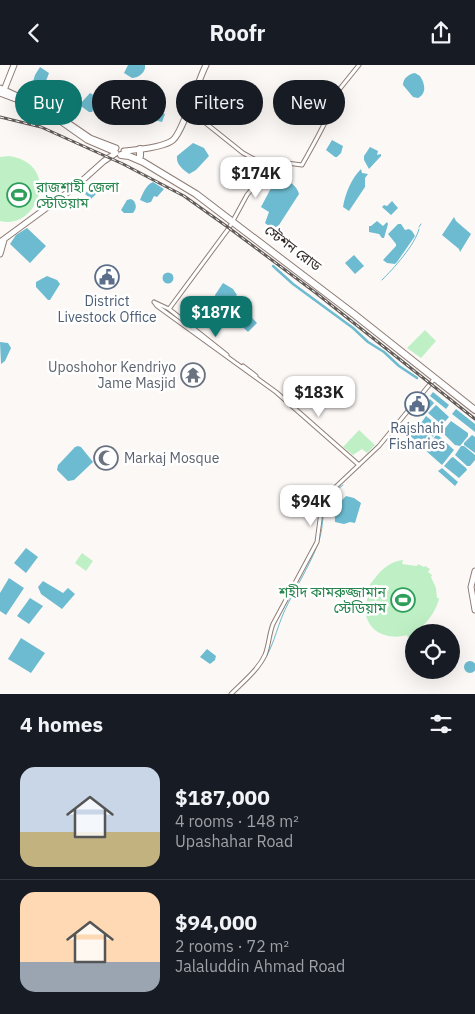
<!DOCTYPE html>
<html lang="en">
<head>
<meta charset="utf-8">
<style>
	:root { --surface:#171b24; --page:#242831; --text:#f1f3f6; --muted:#9ea1a6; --line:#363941; --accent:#0f766e }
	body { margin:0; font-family:"IBM Plex Sans","Noto Sans Bengali",sans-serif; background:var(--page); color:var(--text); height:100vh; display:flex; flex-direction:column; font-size:19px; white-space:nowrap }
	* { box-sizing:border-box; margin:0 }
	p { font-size:16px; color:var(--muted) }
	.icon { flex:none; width:28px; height:28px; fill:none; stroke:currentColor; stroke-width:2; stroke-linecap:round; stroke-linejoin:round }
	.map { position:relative; height:629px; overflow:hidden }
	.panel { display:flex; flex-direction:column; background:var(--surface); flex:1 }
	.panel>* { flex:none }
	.guide { position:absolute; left:15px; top:15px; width:445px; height:45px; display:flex; gap:10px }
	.controls { position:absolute; left:405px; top:559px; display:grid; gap:10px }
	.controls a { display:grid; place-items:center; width:55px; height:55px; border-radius:50%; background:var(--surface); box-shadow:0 5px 20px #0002; font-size:25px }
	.price { position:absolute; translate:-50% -42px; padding:0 11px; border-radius:10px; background:#fff; color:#222; font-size:16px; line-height:32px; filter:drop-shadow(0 1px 2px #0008) }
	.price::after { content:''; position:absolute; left:50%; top:30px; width:15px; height:11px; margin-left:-8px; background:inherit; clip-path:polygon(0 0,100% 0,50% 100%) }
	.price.current { background:var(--accent); color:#fff }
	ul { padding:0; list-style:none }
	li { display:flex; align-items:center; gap:15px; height:125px; padding:0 20px }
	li+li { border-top:1px solid var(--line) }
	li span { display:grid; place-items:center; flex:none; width:140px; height:100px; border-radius:15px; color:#555 }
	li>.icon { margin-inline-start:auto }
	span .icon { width:60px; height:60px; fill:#fffc; stroke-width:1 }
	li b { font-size:21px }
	h2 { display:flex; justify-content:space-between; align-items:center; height:60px; padding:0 20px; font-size:21px }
	.tag { padding:0 18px; border-radius:22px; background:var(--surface); box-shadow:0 5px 20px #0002; font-size:18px; line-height:45px }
	.tag.current { background:var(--accent); color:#fff }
	header { display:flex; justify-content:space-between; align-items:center; height:65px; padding:0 20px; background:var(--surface); font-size:22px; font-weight:700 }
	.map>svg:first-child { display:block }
	.green { fill:#bff0c5 }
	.water { fill:#6dbbd0 }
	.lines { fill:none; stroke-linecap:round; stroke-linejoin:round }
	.stream { stroke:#6dbbd0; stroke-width:1 }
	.canal { stroke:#6dbbd0; stroke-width:2.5 }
	.minor-casing { stroke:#8f7d75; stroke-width:5 }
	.major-casing { stroke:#8f7d75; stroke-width:7 }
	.highway-casing { stroke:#8f7d75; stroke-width:8 }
	.minor { stroke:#fff; stroke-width:3 }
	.major { stroke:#fff; stroke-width:5 }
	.highway { stroke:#fff; stroke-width:6 }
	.rail-casing { stroke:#635c59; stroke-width:3 }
	.rail { stroke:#fff; stroke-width:1; stroke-dasharray:4; stroke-linecap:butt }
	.labels { text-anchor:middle; stroke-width:5; stroke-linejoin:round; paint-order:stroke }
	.leisure-label { font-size:14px; fill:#27864d; stroke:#fff; text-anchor:start }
	.street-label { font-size:14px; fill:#322a27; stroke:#fff }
	.service-label { font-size:14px; fill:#4e5e75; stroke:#fff }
	.worship-label { font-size:14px; fill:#5b616d; stroke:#fff; text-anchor:end }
</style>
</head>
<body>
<header><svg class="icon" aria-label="back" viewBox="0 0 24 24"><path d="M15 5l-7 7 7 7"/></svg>Roofr<svg class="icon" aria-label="share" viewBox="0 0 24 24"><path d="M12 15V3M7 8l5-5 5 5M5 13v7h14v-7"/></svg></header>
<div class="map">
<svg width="475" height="629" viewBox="0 0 475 629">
	<rect width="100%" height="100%" fill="#fcf8f6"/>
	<path class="green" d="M9 91C63 99 37 166 0 156V92Z
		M425 265 436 276 421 293 407 283Z
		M359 365 375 380 367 388 362 384 353 390 343 382Z
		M82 488 93 496 86 506 75 498Z
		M403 495 402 499 417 501 418 499 424 502 425 501 430 504 428 507 432 510 431 512 436 523 437 533H439C436 550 420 565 408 573L407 570C387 576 365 566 365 542 366 536 369 529 372 524L369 521C378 509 386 497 403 495Z"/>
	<path class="water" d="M128 0H145V3C144 9 137 13 132 13L124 8Z
		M40 2 49 8 43 24 40 25 32 20 35 10Z
		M415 8 420 11C425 19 427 28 418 33L413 32 403 20C403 14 408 9 415 8Z
		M90 28 97 32 98 37 92 47H89L81 41V38Z
		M136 32 143 38 134 51 132 50 129 52 122 43Z
		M155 43 165 49 162 57 154 55 150 51V44Z
		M332 75 343 81 341 88 337 92H335L326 85Z
		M193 78 204 83 209 91 196 105 189 109C183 104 176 100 177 91Z
		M370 82 378 86 377 90 381 89V91L369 104 364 95V91Z
		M361 104 362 108 368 109 365 113V122L349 146 343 142C345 129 351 114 361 104Z
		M284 115C292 117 297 122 299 129L279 160 273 164 265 158 269 147 261 142 270 125 277 118Z
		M153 117 164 124 157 132 154 131 151 137 147 138 140 135C143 128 146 120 153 117Z
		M95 118 98 119 102 123 91 134 85 129 91 121Z
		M131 134 134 136C137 141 136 144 133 148H124L121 145 127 135Z
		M392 136 398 143 391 150 382 142 384 140 387 141Z
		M454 152 456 156 471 169 460 187 459 184 442 170Z
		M377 156 383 161 387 157 388 159 384 173H382L379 169 369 167V161H371Z
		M398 159H401L405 165 409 164 412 166 415 171 397 197 395 199 387 198 383 195 396 181V179L388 169Z
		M27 163 46 181 30 198 10 179 16 170Z
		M354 190 364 201 355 209 345 198Z
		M162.5 213a5.5 5.5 0 1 1 11 0a5.5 5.5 0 1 1-11 0Z
		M47 211 57 215 60 219 50 235H48L36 222V217Z
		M223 218 233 224 237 230 234 233 235 237 231 243 224 241 216 234 215 230Z
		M238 238 257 258 248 267 232 252 231 250Z
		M0 277 8 278 11 283 5 296 1 299Z
		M433 327 449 340 446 344 430 331Z
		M430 334 434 338 423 351 418 347Z
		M436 340 449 352 442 360 428 348Z
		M456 344 475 359V367L452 349Z
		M426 351 440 362 433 372 419 361Z
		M451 356 468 368V371L460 381 455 380 442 367Z
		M417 362 430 372 424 382 410 371Z
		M436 370 439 371 454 385 442 400 425 385Z
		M472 370 475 372V388L464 380V378Z
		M78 381 81 382 93 397 74 415 68 416 57 405 58 400 61 397 75 382Z
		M461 381H464L475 390V395L470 401H467L455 390Z
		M453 392 466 403 467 405 459 413 444 401 451 393Z
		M442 403 458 417 455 421 438 406Z
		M346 431 354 433 361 438 355 458 350 457 344 459 335 457C334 445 338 439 346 431Z
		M26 483 38 492 26 508 14 498Z
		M9 513 24 523 6 550 0 546V528Z
		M43 516 63 528 68 523 75 529 62 544 41 529 38 522Z
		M30 533 43 541 29 559 17 551Z
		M21 573 45 588 31 608 8 594Z
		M207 584 216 591 215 595 210 599 200 592Z
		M464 602a6 6 0 1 1 12 0a6 6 0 1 1-12 0Z"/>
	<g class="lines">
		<path class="stream" d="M419 162 421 159
			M382 215C394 203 415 180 419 164
			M261 600C273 584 276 565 284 547 294 525 308 504 317 481 328 455 315 440 343 420
			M252 611 259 603"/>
		<path class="canal" d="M273 201 293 219 353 263 368 277 384 287 399 301 417 313"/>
		<g class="minor-casing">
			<path id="minor" d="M185 45 198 52 243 88 271 103
				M154 237 157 241 276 327 359 400
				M154 237 169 244 227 290
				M169 244 229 163 247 130 265 108 279 97 302 100C310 85 334 46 334 31L359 0
				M243 301 256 311
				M231 629C243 617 258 605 265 590 269 580 269 569 273 559L317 477 321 447 327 430 379 381 435 313"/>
		</g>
		<g class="major-casing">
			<path id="major" d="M0 23 52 47 90 73 116 83
				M4 25 14 0
				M0 28 21 36
				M53 51 87 75 115 87
				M124 86C136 85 163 83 173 75 184 65 197 17 206 0
				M0 177 75 122 104 96 116 88
				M0 189 4 175
				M475 506 471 522 475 545"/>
		</g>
		<g class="highway-casing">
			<path id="highway" d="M121 90 129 91 143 97 196 129 355 250 475 345
				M140 91V84"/>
		</g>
		<use href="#minor" class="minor"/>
		<use href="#major" class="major"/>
		<use href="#highway" class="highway"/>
		<g class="rail-casing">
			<path id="rail" d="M0 52 41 62 123 99 184 131 229 163 316 228 475 354"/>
		</g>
		<use href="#rail" class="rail"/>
	</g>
	<defs>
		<g id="stadium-ring" transform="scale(1.25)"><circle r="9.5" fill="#fff" stroke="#2e9e5b" stroke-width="1.5"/><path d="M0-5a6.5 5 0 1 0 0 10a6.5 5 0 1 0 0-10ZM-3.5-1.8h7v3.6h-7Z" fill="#2e9e5b"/></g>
		<g id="civic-ring" transform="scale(1.25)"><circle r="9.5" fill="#fff" stroke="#5c6f8a" stroke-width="1.5"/><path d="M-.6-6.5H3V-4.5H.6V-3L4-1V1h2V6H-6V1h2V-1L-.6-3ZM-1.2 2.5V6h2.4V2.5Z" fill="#5c6f8a"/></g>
		<g id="temple-ring" transform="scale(1.25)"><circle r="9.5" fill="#fff" stroke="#6b7280" stroke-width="1.5"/><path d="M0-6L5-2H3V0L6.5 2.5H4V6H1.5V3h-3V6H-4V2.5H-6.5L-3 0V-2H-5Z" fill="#6b7280"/></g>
		<g id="mosque-ring" transform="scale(1.25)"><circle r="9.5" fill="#fff" stroke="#6b7280" stroke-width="1.5"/><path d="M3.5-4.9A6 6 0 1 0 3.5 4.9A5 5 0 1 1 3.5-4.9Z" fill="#6b7280"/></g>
	</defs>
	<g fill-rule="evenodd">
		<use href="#stadium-ring" x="19" y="130"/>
		<use href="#civic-ring" x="107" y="212"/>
		<use href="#temple-ring" x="193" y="310"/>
		<use href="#civic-ring" x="417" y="339"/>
		<use href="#mosque-ring" x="106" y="393"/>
		<use href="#stadium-ring" x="403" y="535"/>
	</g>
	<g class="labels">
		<g class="leisure-label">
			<text x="36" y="127">রাজশাহী জেলা<tspan x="36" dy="16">স্টেডিয়াম</tspan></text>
			<text x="386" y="532" text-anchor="end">শহীদ কামরুজ্জামান<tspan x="386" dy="16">স্টেডিয়াম</tspan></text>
		</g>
		<g class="street-label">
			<text transform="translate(293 183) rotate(37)" y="5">স্টেশন রোড</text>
		</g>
		<g class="service-label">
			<text x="107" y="241">District<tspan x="107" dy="16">Livestock Office</tspan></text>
			<text x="417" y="368">Rajshahi<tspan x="417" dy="16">Fisharies</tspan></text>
		</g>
		<g class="worship-label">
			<text x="176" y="307">Uposhohor Kendriyo<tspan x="176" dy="16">Jame Masjid</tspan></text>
			<text x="124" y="398" text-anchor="start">Markaj Mosque</text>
		</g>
	</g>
</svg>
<div class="controls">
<a><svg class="icon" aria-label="locate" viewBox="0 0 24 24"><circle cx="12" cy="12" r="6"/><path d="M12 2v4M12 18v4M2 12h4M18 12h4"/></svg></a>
</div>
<b class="price" style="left:256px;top:134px">$174K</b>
<b class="price current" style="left:216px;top:273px">$187K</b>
<b class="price" style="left:319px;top:353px">$183K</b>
<b class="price" style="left:311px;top:462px">$94K</b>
<div class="guide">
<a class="tag current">Buy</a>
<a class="tag">Rent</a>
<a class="tag">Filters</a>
<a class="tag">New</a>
</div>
</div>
<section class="panel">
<h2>4 homes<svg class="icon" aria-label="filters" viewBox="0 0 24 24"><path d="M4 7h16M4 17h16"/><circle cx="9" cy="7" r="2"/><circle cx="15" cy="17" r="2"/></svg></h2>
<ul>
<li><span style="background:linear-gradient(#c9d6e8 65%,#c2b280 0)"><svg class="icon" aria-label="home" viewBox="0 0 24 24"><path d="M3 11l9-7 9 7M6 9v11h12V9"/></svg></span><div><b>$187,000</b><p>4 rooms · 148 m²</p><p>Upashahar Road</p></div></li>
<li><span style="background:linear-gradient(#ffd9b3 70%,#9aa5b1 0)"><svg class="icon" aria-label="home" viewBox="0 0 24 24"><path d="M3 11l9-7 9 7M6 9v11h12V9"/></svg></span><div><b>$94,000</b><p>2 rooms · 72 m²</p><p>Jalaluddin Ahmad Road</p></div></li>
</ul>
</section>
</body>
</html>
